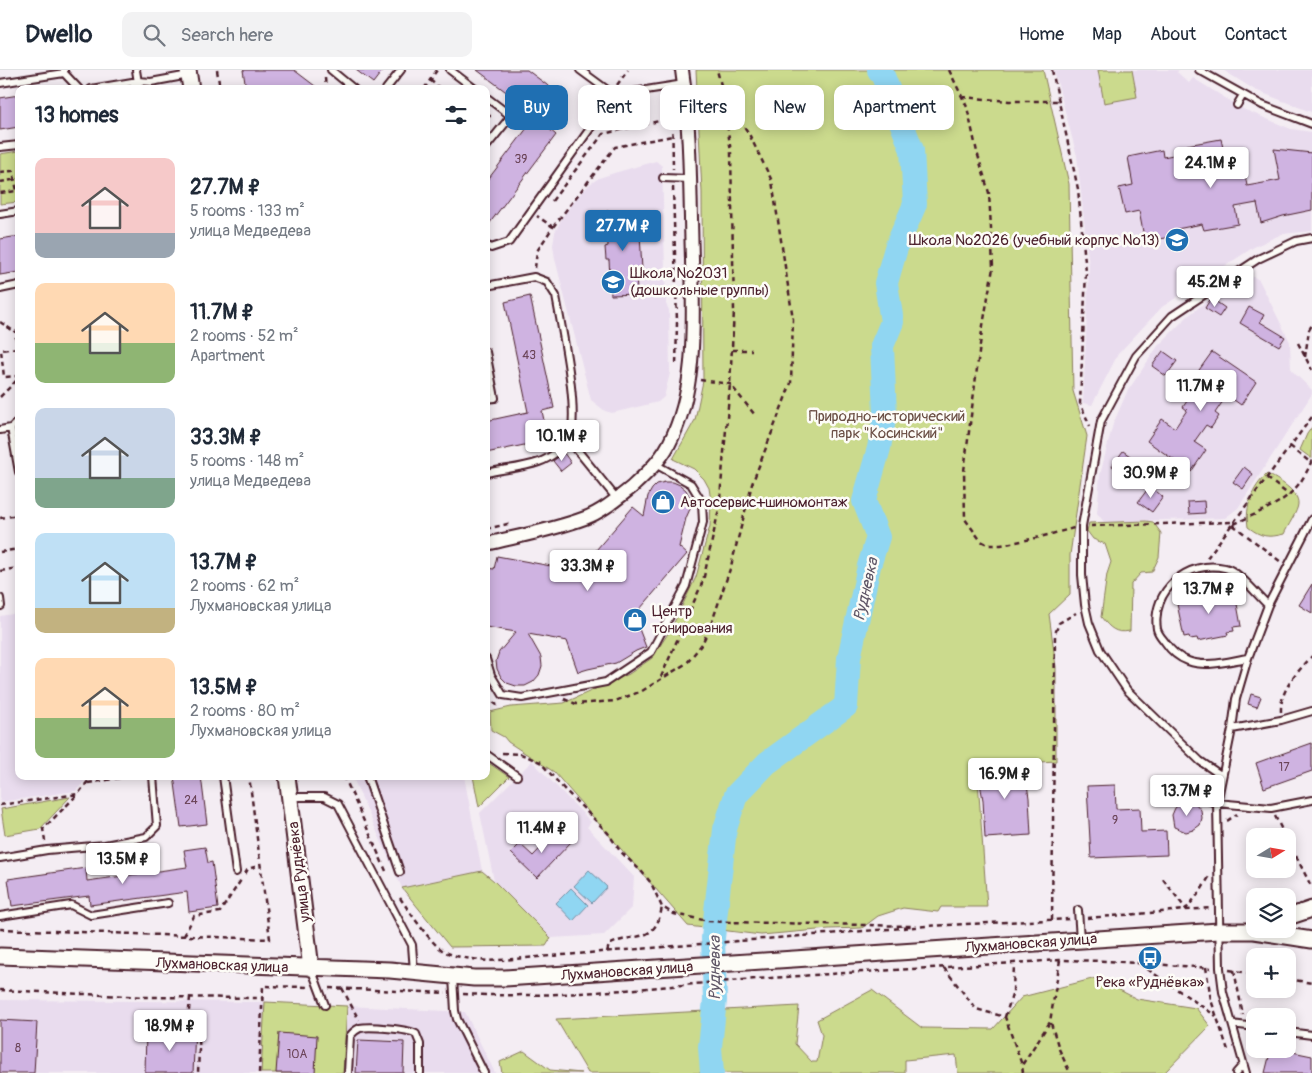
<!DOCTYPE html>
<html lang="en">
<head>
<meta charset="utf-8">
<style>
	:root { --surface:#fff; --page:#f2f2f3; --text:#1f2937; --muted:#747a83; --line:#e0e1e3; --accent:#1f6fb2 }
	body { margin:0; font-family:Pangolin,sans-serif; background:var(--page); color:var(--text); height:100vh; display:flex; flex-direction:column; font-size:19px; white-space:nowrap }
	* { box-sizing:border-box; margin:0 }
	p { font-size:16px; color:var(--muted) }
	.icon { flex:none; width:28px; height:28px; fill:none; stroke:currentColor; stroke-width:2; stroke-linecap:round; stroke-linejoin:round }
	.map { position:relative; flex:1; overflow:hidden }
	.details { position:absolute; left:15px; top:15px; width:475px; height:695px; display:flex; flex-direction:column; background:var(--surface); border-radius:10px; box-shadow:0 2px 12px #0003 }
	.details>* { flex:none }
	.banner { position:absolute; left:505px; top:15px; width:475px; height:45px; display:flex; gap:10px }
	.needle { width:32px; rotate:79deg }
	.fabs { position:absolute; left:1246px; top:758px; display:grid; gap:10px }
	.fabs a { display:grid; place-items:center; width:50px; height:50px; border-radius:10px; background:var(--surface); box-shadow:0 2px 12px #0003; font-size:25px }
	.price { position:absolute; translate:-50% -42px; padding:0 11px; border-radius:5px; background:#fff; color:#222; font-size:16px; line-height:32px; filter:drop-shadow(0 1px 2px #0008) }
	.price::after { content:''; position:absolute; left:50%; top:30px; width:15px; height:11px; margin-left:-8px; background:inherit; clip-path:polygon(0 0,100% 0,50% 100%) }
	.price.selected { background:var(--accent); color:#fff }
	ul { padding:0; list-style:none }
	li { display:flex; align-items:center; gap:15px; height:125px; padding:0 20px }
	li span { display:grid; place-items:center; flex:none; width:140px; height:100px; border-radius:10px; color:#555 }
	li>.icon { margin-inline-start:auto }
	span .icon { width:60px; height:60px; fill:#fffc; stroke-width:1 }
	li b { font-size:21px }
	h2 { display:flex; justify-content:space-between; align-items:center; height:60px; padding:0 20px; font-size:21px }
	.pill { padding:0 18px; border-radius:10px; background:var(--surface); box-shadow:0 2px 12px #0003; font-size:18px; line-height:45px }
	.pill.selected { background:var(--accent); color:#fff }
	header { display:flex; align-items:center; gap:30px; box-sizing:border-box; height:70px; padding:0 25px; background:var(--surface); border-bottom:1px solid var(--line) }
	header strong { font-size:24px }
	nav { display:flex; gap:28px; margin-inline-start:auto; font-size:18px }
	.search { width:350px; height:45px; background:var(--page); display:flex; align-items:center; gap:12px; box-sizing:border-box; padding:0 18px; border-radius:10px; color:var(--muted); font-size:19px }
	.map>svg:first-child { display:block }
	.built { fill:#e9dcee }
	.green { fill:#cbda8d; stroke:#8a7c5c }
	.water { fill:#90d6f2; stroke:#748da2 }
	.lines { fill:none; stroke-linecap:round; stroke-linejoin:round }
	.river { stroke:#90d6f2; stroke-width:24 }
	.building { fill:#cfb3e1; stroke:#4a1f2b }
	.service-casing { stroke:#4a1f2b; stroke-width:10 }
	.minor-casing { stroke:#4a1f2b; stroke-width:16 }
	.tertiary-casing { stroke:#4a1f2b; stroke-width:19 }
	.path { stroke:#4a1f2b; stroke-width:2.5; stroke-dasharray:5 4; stroke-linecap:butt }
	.service { stroke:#fdfcf7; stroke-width:6 }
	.minor { stroke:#fdfcf7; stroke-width:12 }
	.tertiary { stroke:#fdfcf7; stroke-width:15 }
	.labels { text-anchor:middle; stroke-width:5; stroke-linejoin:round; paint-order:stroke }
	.number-label { font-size:12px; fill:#6b4458 }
	.poi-label { font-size:15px; fill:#4a1f2b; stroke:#fdfcf7; text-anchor:start }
	.park-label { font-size:15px; fill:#6a4e44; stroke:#fdfcf7 }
	.street-label { font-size:15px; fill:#4a1f2b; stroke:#fdfcf7 }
	.water-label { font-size:16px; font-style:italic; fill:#5f5667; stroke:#fdfcf7 }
</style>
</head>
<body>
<header>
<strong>Dwello</strong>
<div class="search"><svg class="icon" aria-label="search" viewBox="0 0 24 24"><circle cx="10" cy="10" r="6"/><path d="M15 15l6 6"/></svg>Search here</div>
<nav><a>Home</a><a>Map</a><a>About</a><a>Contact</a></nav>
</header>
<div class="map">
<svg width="1312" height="1003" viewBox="0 0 1312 1003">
	<rect width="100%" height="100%" fill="#f4edf3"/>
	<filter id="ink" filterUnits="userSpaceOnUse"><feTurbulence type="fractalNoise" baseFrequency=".02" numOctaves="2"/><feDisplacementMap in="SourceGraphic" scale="10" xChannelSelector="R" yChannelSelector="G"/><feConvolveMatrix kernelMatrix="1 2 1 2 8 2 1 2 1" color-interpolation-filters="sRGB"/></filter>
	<g filter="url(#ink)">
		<path class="built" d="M1054 0H1179L1177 2 1189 13 1193 8 1243 39 1291 59 1312 62V161L1282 164 1254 177 1162 237 1118 284 1092 335 1083 333 1089 197 1077 86Z
			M1223 0H1312V40L1311 42 1255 20Z
			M656 91 662 96 666 234 669 240 670 303 664 327 658 332 612 343 605 341 591 330 555 189 553 175 555 162 563 146 577 127 590 114 599 108 614 103Z
			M1254 207 1259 210 1290 272 1291 300 1312 320V324L1238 438 1225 448 1104 452 1097 443 1100 405 1113 354 1127 322 1158 276 1188 246 1211 228 1245 209Z
			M19 543V706H89L76 721 0 732V546Z
			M532 691 591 752 587 757 634 807 632 837 604 865 551 868 494 811 480 743Z
			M352 706H464L482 801 402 818Z
			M0 930 265 932 261 1003H0Z
			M347 936 465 942 495 1003H343Z"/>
		<path class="green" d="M696 0H1043L1069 114 1073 321 1087 366 1070 485V524L1049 544 1056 597V691L977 696 987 837H941L938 842 903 838 878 846 862 858 829 859 761 865 688 856 554 702 508 672 504 667 491 660 490 642 511 637 564 633 629 604 652 588 671 559 696 507 710 456 711 431 709 418 704 409 694 399 673 389 695 350 703 311 702 122Z
			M1098 0H1132L1137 27 1104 33Z
			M19 81V132L0 134V84Z
			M1312 357V389L1300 380 1307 364Z
			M1267 404C1277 409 1299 421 1298 434 1298 441 1287 457 1284 464 1268 468 1261 467 1248 457 1245 436 1252 418 1267 404Z
			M1146 451 1153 452 1161 463 1159 487 1152 502 1141 503 1131 514 1130 561C1115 564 1110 558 1101 547L1107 504 1111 492 1105 474 1093 469 1087 461 1089 453Z
			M486 691 509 707 479 737 473 706H486Z
			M70 727 40 759 5 765 1 739Z
			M482 801 494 811 551 868 546 876 450 877 402 818Z
			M1096 908 1137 929 1196 938 1210 956 1164 1003H958L956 985 905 990V1003H588L556 949 799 936 795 974 812 992H817L822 965 817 950 872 920 922 958 993 959 1022 927Z
			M265 932 347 936 343 1003H261Z
			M524 981 550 1000 581 1003H502L500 992Z"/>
		<path class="water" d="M589 800 607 817 592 833 574 816Z
			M571 818 588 835 573 851 556 833Z"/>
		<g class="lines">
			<path class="river" d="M712 1003 710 977 715 930 713 868 725 759 736 725 767 693 846 636 849 588 869 496 878 467 864 431 879 378 885 344 882 276 892 252 886 213 896 178 915 134 912 80 883 6 879 0"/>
		</g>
		<path class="building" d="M243 0H294L319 19H246Z
			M356 0H383L373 13Z
			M477 0H527L551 18 544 28 561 40 548 58 556 65 486 158V112L537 45Z
			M19 25V57L0 60V28Z
			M1221 69 1227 96 1243 93 1247 116 1280 110 1274 79 1312 83V140L1283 146 1261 153 1257 133 1235 137 1238 154 1204 160 1202 154 1177 159 1179 165 1145 172 1139 141 1125 144 1119 118 1133 115 1128 87 1162 80 1163 87 1188 82 1187 75Z
			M633 140 634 164 640 163 642 200H636L637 224 611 225 609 190H606L605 177 608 176 607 141Z
			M19 166V202L0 205V169Z
			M530 226 554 338 542 341 546 360 527 364 529 374 486 383V351L528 342 505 232Z
			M1211 228 1225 238 1219 247 1205 238Z
			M1249 237 1264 245 1260 252 1285 267 1279 276 1240 253Z
			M1163 281 1177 291 1166 306 1152 296Z
			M1212 282 1256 312 1241 335 1227 325 1215 343 1219 346 1211 358 1206 355 1194 372 1206 380 1191 402 1147 371 1162 349 1175 358 1187 340 1183 337 1191 325 1196 328 1208 311 1197 303Z
			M1123 381 1137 391 1126 406 1112 396Z
			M564 383 571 393 561 401 553 391Z
			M1244 397 1253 404 1243 419 1233 412Z
			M665 412H673L680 415 686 420 691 429 690 439 686 448 679 477 687 484 634 546 646 577 636 581 616 593 588 599 578 602 567 571 528 564 541 587 542 596 539 605 533 612 525 616H516L507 613 501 607 497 599 496 591 499 582 516 562 486 557V498L494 499 497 486 578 501 633 437 644 446 648 426 652 419 657 414Z
			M1150 416 1163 427 1152 442 1138 432Z
			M1204 431 1205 443 1189 444 1188 432Z
			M1312 514V543L1299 535Z
			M1219 520 1220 522 1226 521V525L1235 523 1241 556 1233 557 1234 561 1227 562 1228 565 1198 571 1197 568 1190 569 1189 566 1184 567 1177 534 1183 533 1182 530 1190 528 1189 525Z
			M1251 624 1261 627 1257 637 1248 634Z
			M1312 673V701L1264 718 1256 693Z
			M1024 693 1029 728 1031 765 985 768 983 730 977 696Z
			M174 706H201L207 754 181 757Z
			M1115 715 1116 739 1140 738 1141 762 1166 761 1167 785 1091 788 1087 716Z
			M1189 731 1196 734 1201 740 1202 748 1200 755 1193 760 1186 762 1174 757 1172 745 1175 738 1181 733Z
			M558 760 571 772 537 808 511 783 520 774 533 786Z
			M205 777 208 793 212 792 218 838 189 842 187 822 90 835 89 826 12 836 8 809 86 798 87 811 187 797 184 780Z
			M0 950 37 952 34 1003H0Z
			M181 958H195L193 1003H145L146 961 181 962Z
			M279 963 317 966 315 1003H276Z
			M358 970 404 972 403 1003H356Z
			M1271 979H1278L1312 986V1003H1265Z"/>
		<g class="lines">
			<g class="service-casing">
				<path id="service" d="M136 0 139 19
					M331 0 354 19
					M450 0 475 19
					M580 0 614 25
					M1199 0 1262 35 1312 54
					M64 3 79 19
					M0 13 64 3V0
					M91 19 138 11 151 12 189 5
					M386 19 401 0
					M486 27 511 46 486 77
					M1237 35 1243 25
					M0 77 19 75
					M663 108 690 109
					M0 144 19 141
					M486 175 491 178 509 172 614 25 684 14
					M486 216 534 207 547 212 556 226C561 256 581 345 569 369 565 378 548 389 539 392 522 398 503 399 486 403
					M0 219 19 215
					M486 282 495 328 486 329
					M11 358 19 402
					M0 360 11 358 19 350
					M569 370 617 429
					M0 528 1 536
					M1248 588C1229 591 1207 598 1188 591 1177 587 1171 581 1165 572 1162 568 1158 564 1157 559 1151 521 1188 489 1225 498 1239 501 1257 525 1268 535
					M486 589 491 605 503 625 522 628 606 612 651 582 686 516 703 452 702 432 691 414 655 394
					M1232 659 1281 650 1312 641
					M486 684 517 706
					M223 706 236 802
					M367 706 400 802
					M1222 706 1200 691 1127 620 1100 580 1089 553 1085 535 1082 505V456L1101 351 1136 286 1172 246 1258 189 1296 171 1312 168
					M290 727H324L338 734 412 875 414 901
					M1207 730 1217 733 1271 738 1312 730
					M0 788 47 780 105 775 146 767 157 756 153 706
					M1078 840 1080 869
					M0 846 71 835 91 845 168 833
					M311 898 325 935
					M453 907 455 941 457 949 484 1003
					M1232 954 1255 957
					M1288 962 1312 965
					M348 1003 350 966C353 962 355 960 360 958 369 956 409 959 416 964L420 974V1003
					M1236 1003 1243 995
					M1246 1003 1223 922 1220 898 1217 733 1232 659 1236 629 1248 588 1268 535 1312 449"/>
			</g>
			<g class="minor-casing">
				<path id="minor" d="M486 474C519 466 553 460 585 448 602 442 618 428 632 417 646 404 660 391 669 374 698 318 693 250 692 189 690 126 691 62 682 0"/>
			</g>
			<g class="tertiary-casing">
				<path id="tertiary" d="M188 0 191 19
					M287 706 311 898
					M1288 847 1312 839
					M0 886 390 900 474 908H505L1219 861H1254L1312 870"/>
			</g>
			<path class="path" d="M217 0 220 19
				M949 0 967 37 977 82 989 123 992 176 993 198 981 267 964 401 965 449 981 471 989 475H1001L1036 468 1074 458
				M1052 0 1078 119 1086 202 1080 333 1090 356
				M325 8 326 19
				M430 10 441 19
				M617 15 628 0
				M424 19 437 0
				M962 27 1009 31H1059
				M672 35 673 99
				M614 40 637 56
				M486 46H495
				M0 102 13 101 17 121 0 123
				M0 112 19 109
				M673 117 677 252 676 297
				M552 131 603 64 672 48
				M553 157 615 77 672 66
				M535 198 537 181 553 157 537 146
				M0 252 15 262
				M19 261 15 262 19 290
				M1298 273 1312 300
				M17 278 1 280 4 307 19 306
				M732 280H752
				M1305 287 1309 260 1312 255
				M700 310 730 314 755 345
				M0 327 19 308
				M1290 376 1311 393
				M1267 408 1289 425
				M0 448 19 445
				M1234 454C1271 436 1296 431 1312 390
				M1233 455 1281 492
				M1091 456 1235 452
				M486 459 512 453
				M0 482 19 479
				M1207 488 1312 347
				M0 501 19 498
				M661 607 703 511 719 439 730 314 734 241 731 83 723 23 717 0
				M486 627 497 635 500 634
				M564 629 576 634 615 631 642 621 687 593 702 574 712 552 731 496 752 414 791 313 793 249 772 111 749 64 723 23
				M1281 642C1280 618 1298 602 1312 586
				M502 683 521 684 540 692 564 719 608 763 620 781 642 802 651 813 662 837 674 844 708 851 729 852 911 856
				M344 706 386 801
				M88 713 132 706
				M0 735 78 724 92 706
				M1275 746 1285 766
				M1227 751 1237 744
				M1288 770 1312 818
				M45 771 43 759 77 725
				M245 804 248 799 261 795
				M1163 809 1186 839 1200 822 1209 807
				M400 828C410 842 428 870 442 880 455 888 473 889 488 891L927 856 1069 849
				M1087 848 1211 838
				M1052 850 1055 564 1059 553 1076 543
				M0 859 270 869 249 706
				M184 866 194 846 220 842 241 810
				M607 882 609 875C635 861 655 876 662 837
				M1140 894 1216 946
				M1206 897 1211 930 1229 983
				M944 898 976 939 1005 947 1022 995
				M1229 900 1255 904
				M1234 900 1243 945
				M1288 909 1312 913
				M329 918 446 923
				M342 918 359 950
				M0 920 146 927 262 928
				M463 924C557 929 650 917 743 910 849 902 955 897 1060 890L1107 891 1211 898
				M190 927 188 953 200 954 198 1003
				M1005 947 1013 922 1014 893
				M1051 953 1059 979 1070 1003
				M259 1003 263 916 308 917
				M1023 1003 1022 995 1050 952 1060 890"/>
			<use href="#service" class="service"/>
			<use href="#minor" class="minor"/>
			<use href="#tertiary" class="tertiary"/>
		</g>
	</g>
	<defs>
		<g id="school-disc" transform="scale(1.25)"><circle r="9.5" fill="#1f6fb2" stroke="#fdfcf7"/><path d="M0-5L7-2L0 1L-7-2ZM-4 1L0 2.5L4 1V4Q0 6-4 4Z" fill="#fff"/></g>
		<g id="shop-disc" transform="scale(1.25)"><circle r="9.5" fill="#1f6fb2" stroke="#fdfcf7"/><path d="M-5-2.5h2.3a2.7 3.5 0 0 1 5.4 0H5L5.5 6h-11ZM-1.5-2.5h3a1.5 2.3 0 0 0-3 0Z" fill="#fff"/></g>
		<g id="bus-disc" transform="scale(1.25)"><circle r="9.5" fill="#1f6fb2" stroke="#fdfcf7"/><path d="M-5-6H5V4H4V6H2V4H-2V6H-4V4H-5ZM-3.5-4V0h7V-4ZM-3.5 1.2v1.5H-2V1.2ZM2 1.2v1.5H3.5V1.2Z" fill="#fff"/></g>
	</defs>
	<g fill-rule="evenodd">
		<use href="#school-disc" x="1177" y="170"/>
		<use href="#school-disc" x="613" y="212"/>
		<use href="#shop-disc" x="663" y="432"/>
		<use href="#shop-disc" x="635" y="550"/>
		<use href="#bus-disc" x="1150" y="888"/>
	</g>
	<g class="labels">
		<g class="number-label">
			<text x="521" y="93">39</text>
			<text x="529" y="289">43</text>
			<text x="1284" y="701">17</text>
			<text x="191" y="734">24</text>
			<text x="1115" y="754">9</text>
			<text x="18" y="982">8</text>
			<text x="297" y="988">10А</text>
		</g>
		<g class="poi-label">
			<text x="1160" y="175" text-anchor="end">Школа №2026 (учебный корпус №13)</text>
			<text x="630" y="208">Школа №2031<tspan x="630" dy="17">(дошкольные группы)</tspan></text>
			<text x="680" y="437">Автосервис+шиномонтаж</text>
			<text x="652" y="546">Центр<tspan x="652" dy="17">тонирования</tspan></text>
			<text x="1150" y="917" text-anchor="middle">Река «Руднёвка»</text>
		</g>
		<g class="park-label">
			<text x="887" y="351">Природно-исторический<tspan x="887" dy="17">парк "Косинский"</tspan></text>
		</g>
		<g class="street-label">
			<text transform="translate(299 802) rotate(-97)" y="5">улица Руднёвка</text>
			<text transform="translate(1031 873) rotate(-4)" y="5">Лухмановская улица</text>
			<text transform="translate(222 895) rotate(2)" y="5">Лухмановская улица</text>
			<text transform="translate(627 901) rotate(-4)" y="5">Лухмановская улица</text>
		</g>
		<g class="water-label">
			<text transform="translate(865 519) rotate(-77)" y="6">Рудневка</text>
			<text transform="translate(714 898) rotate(-90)" y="6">Рудневка</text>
		</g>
	</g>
</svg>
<div class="fabs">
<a><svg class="needle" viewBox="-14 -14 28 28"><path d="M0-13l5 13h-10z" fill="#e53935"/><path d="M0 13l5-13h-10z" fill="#747a83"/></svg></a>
<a><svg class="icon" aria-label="layers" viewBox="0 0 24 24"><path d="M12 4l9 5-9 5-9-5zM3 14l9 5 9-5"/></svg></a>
<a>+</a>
<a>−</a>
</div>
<b class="price" style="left:1211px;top:119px">24.1M ₽</b>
<b class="price selected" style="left:623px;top:182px">27.7M ₽</b>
<b class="price" style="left:1215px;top:238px">45.2M ₽</b>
<b class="price" style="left:1201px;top:342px">11.7M ₽</b>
<b class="price" style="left:562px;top:392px">10.1M ₽</b>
<b class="price" style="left:1151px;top:429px">30.9M ₽</b>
<b class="price" style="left:588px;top:522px">33.3M ₽</b>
<b class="price" style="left:1209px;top:545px">13.7M ₽</b>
<b class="price" style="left:1005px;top:730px">16.9M ₽</b>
<b class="price" style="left:1187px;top:747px">13.7M ₽</b>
<b class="price" style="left:542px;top:784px">11.4M ₽</b>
<b class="price" style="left:123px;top:815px">13.5M ₽</b>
<b class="price" style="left:170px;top:982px">18.9M ₽</b>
<div class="banner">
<a class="pill selected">Buy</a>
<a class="pill">Rent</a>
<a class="pill">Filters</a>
<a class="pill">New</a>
<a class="pill">Apartment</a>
</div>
<section class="details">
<h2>13 homes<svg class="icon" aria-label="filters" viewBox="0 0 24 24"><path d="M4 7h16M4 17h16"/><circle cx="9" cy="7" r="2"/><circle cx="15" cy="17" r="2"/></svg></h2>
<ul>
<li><span style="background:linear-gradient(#f6c9c9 75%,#9aa5b1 0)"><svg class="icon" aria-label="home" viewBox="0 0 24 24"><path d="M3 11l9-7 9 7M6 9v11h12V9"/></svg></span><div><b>27.7M ₽</b><p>5 rooms · 133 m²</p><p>улица Медведева</p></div></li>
<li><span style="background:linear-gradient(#ffd9b3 60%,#8fb573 0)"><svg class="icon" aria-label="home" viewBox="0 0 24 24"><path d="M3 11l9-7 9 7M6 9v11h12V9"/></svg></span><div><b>11.7M ₽</b><p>2 rooms · 52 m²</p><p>Apartment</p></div></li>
<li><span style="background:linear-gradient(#c9d6e8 70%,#7fa58c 0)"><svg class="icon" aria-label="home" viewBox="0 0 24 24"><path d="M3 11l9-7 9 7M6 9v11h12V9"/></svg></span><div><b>33.3M ₽</b><p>5 rooms · 148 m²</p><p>улица Медведева</p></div></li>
<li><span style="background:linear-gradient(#bfe0f5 75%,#c2b280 0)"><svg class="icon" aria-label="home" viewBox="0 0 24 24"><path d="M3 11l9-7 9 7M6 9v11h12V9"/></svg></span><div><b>13.7M ₽</b><p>2 rooms · 62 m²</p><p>Лухмановская улица</p></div></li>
<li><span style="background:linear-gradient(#ffd9b3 60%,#8fb573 0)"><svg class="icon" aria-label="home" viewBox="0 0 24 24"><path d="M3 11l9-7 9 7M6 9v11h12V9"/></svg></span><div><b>13.5M ₽</b><p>2 rooms · 80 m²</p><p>Лухмановская улица</p></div></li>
</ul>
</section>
</div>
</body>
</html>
